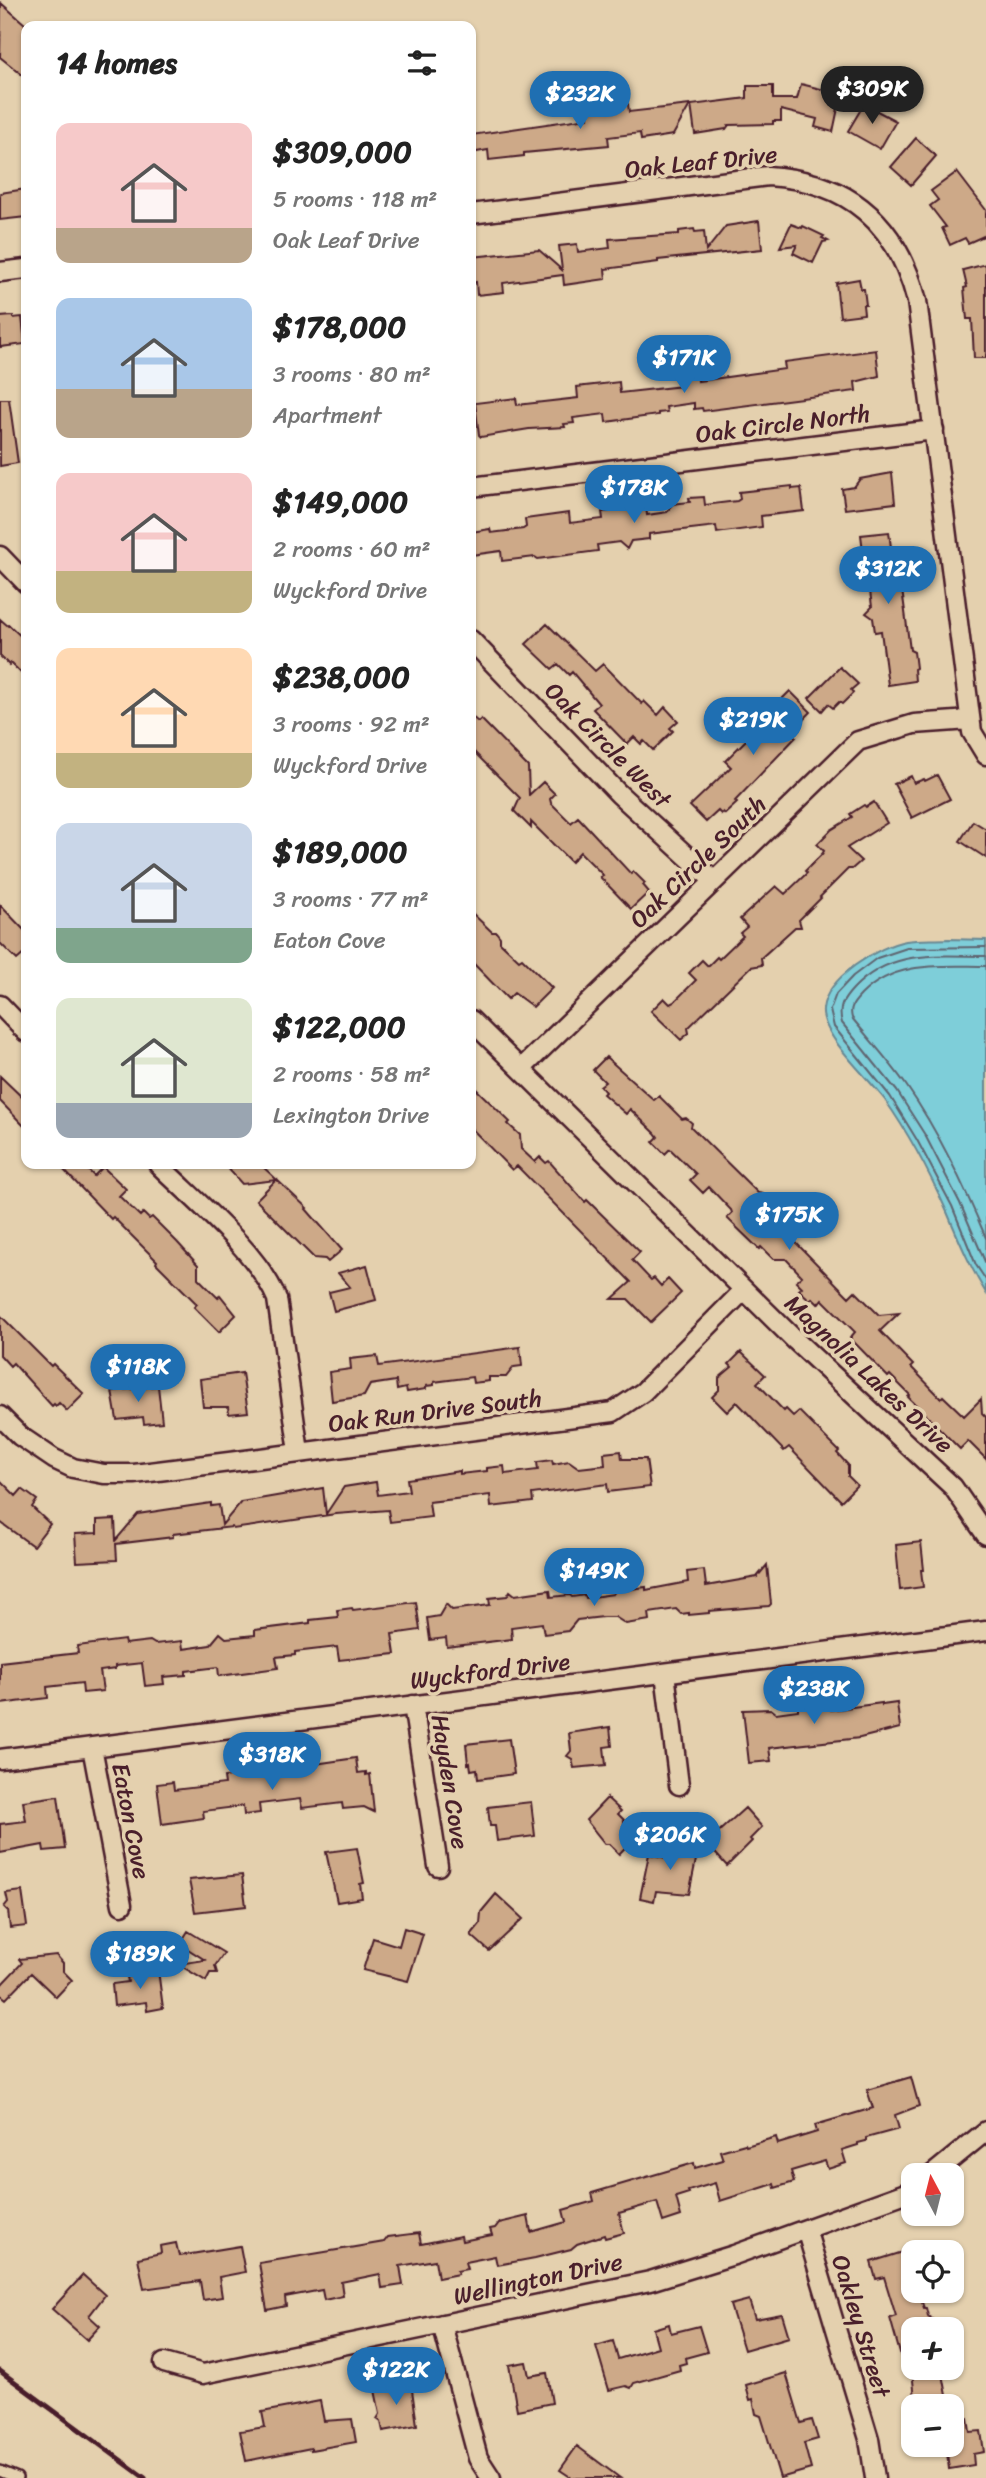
<!DOCTYPE html>
<html lang="en">
<head>
<meta charset="utf-8">
<style>
	:root { --surface:#fff; --page:#f2f2f2; --text:#222; --muted:#767676; --accent:#1f6fb2 }
	body { margin:0; font-family:Sriracha,sans-serif; background:var(--page); color:var(--text); height:100vh; display:flex; flex-direction:column; font-size:26px; white-space:nowrap }
	* { box-sizing:border-box; margin:0 }
	p { font-size:23px; color:var(--muted) }
	.icon { flex:none; width:38px; height:38px; fill:none; stroke:currentColor; stroke-width:2; stroke-linecap:round; stroke-linejoin:round }
	.map { position:relative; flex:1; overflow:hidden }
	.panel { position:absolute; left:21px; top:21px; width:455px; height:1148px; display:flex; flex-direction:column; background:var(--surface); border-radius:14px; box-shadow:0 2px 5px #0004 }
	.panel>* { flex:none }
	.needle { width:46px; rotate:353deg }
	.controls { position:absolute; left:901px; top:2163px; display:grid; gap:14px }
	.controls a { display:grid; place-items:center; width:63px; height:63px; border-radius:14px; background:var(--surface); box-shadow:0 2px 5px #0004; font-size:35px }
	.price { position:absolute; translate:-50% -60px; padding:0 16px; border-radius:24px; background:var(--accent); color:#fff; font-size:23px; line-height:46px; filter:drop-shadow(0 2px 4px #0008) }
	.price::after { content:''; position:absolute; left:50%; top:42px; width:21px; height:16px; margin-left:-10px; background:inherit; clip-path:polygon(0 0,100% 0,50% 100%) }
	.price.current { background:#222; color:#fff }
	ul { padding:0; list-style:none }
	li { display:flex; align-items:center; gap:21px; height:175px; padding:0 35px }
	li span { display:grid; place-items:center; flex:none; width:196px; height:140px; border-radius:14px; color:#555 }
	li>.icon { margin-inline-start:auto }
	span .icon { width:84px; height:84px; fill:#fffc; stroke-width:1 }
	li b { font-size:30px }
	h2 { display:flex; justify-content:space-between; align-items:center; height:84px; padding:0 35px; font-size:30px }
	.map>svg:first-child { display:block }
	.water { fill:#7eced9; stroke:#698893; stroke-width:2 }
	.lines { fill:none; stroke-linecap:round; stroke-linejoin:round }
	.shore { stroke:#5f6571; stroke-width:2 }
	.building { fill:#cda988; stroke:#4a1f2b; stroke-width:2 }
	.service-casing { stroke:#4a1f2b; stroke-width:14 }
	.minor-casing { stroke:#4a1f2b; stroke-width:23 }
	.service { stroke:#e4d0ae; stroke-width:9 }
	.minor { stroke:#e4d0ae; stroke-width:18 }
	.rail { stroke:#4a1f2b; stroke-width:5 }
	.labels { text-anchor:middle; stroke-width:7; stroke-linejoin:round; paint-order:stroke }
	.street-label { font-size:24px; fill:#4a1f2b; stroke:#e4d0ae }
</style>
</head>
<body>
<div class="map">
<svg width="986" height="2478" viewBox="0 0 986 2478">
	<rect width="100%" height="100%" fill="#e4d0ae"/>
	<filter id="ink" filterUnits="userSpaceOnUse"><feTurbulence type="fractalNoise" baseFrequency=".0143" numOctaves="2"/><feDisplacementMap in="SourceGraphic" scale="14" xChannelSelector="R" yChannelSelector="G"/><feConvolveMatrix kernelMatrix="1 2 1 2 8 2 1 2 1" color-interpolation-filters="sRGB"/></filter>
	<g filter="url(#ink)">
		<path class="water" d="M948 939 986 940V1293C970 1267 959 1240 947 1212 930 1174 909 1134 885 1100 869 1078 820 1035 823 1009 826 978 878 946 906 941 919 939 935 940 948 939Z"/>
		<g class="lines">
			<path class="shore" d="M986 947 907 948 877 958 853 976 836 994 830 1010 834 1027 890 1096 917 1140 952 1206 976 1265 986 1280
				M986 956C935 956 891 949 853 989 842 1001 838 1008 842 1023L897 1091 925 1135 960 1203 986 1264
				M986 966C942 966 895 960 861 995 854 1003 849 1007 852 1018 870 1040 890 1062 906 1085 939 1132 964 1186 986 1238"/>
		</g>
		<path class="building" d="M1 3 26 25V78L0 57Z
			M801 84 841 94 833 132 815 127 817 119 781 110V121H773V124L729 125 726 129 695 134 691 105 747 98V86H773V99H797Z
			M628 104 629 112 690 105 673 135 641 140 640 133 608 137 609 145 524 153V156L489 160 488 150 471 153V135L588 118 587 109Z
			M864 104 896 121 880 149 848 131Z
			M916 138 936 156 911 185 891 167Z
			M957 172 986 210V235L968 243 965 238 950 245 942 228 946 227 930 206 938 200 931 191Z
			M26 189V217L0 220V193Z
			M759 221 762 249 658 260V262L605 269 606 279 564 285 563 275 503 283 504 292 477 295 476 282 471 283 472 257 539 250 562 270 559 246 577 244 578 252 610 248 609 239 679 234V231L694 229 695 232 704 231 706 251 726 226Z
			M791 224 802 228 803 226 824 236 822 238 828 241 823 242 813 263 793 253 797 245 780 247Z
			M986 264V358H974L972 319H967L964 288 967 287 963 270Z
			M859 279 861 289H864L866 305H863L864 314 840 317 836 283Z
			M13 316V318L22 317 25 344 0 347V317Z
			M876 350 879 376 855 382 856 391 703 411 702 408 694 409V403L666 407 667 412 658 413V415L606 422 605 414 573 418 574 423 564 424 565 427 529 429 481 437 479 435 475 403 516 398 517 405 578 398 577 387 619 382 620 393 682 386 681 373 697 371 698 381 785 369 784 362Z
			M0 399H9L18 463 0 466Z
			M892 473 895 503 845 509 842 489 854 487 860 479Z
			M792 486V489L801 488 804 511 761 516 762 527 717 533 716 526 649 534V539L631 541 627 549 619 542 597 545 598 551 538 559 535 557 502 561 501 551 471 555V532L490 529 491 533 523 529 526 527 525 519 569 513 570 523 603 519 602 512 611 511V510L646 506 647 515 667 512 672 504 690 502 689 498 704 497 705 505 737 501 740 499 739 492Z
			M889 532 892 555H894V558L902 557 904 575 900 576 904 604 910 650 914 652 916 668 914 669 915 681 888 685 881 631 875 632 873 618 866 613 872 607 869 583 862 578V570L865 566 861 535Z
			M0 619 8 626 9 625 26 641V678L11 663 9 665 0 656Z
			M547 624 595 671 603 664 642 704 644 701 658 715 665 707 678 721 670 728 673 731 653 750 644 741 641 744 634 737 627 744 593 709 599 704 572 672 569 675 558 664 552 669 526 644Z
			M840 667 858 684 851 690 853 693 842 704 839 702 833 708 828 704 822 711 809 698Z
			M790 691 811 712 794 729 791 733 796 737 735 801 737 803 725 814 723 812 721 814 718 811 706 822 690 806 731 767 725 761 760 726 758 723Z
			M471 716 478 722 481 719 528 767 529 795 543 782 555 794 550 799 551 803 571 823 578 817 631 874 633 871 645 883 643 885 649 892 631 909 600 877 603 875 580 852 571 862 531 822V828L514 811 520 798 471 749Z
			M937 775 950 799 912 818 894 784 911 776 914 783 924 779 925 781Z
			M874 802 887 823 847 848 861 861 852 869H848L820 897 821 898 799 920 801 927H795L761 958 762 965 751 967 688 1028 689 1033 681 1040 651 1011 664 998 670 1004 674 1002 696 980 689 973 702 960 708 966 717 957 719 959 743 936 740 933 747 927 740 919 776 886 785 894 807 873 805 871 822 854 824 851 817 844 831 830 852 817 850 814 864 805 866 807Z
			M973 821 986 829V858L960 841Z
			M0 905 26 932V952L17 960 0 943Z
			M471 912 492 932H496L500 937V942L519 960 522 958 552 988 533 1007 514 993 508 999 471 961Z
			M606 1057 654 1100 659 1096 682 1119 686 1118 692 1123 691 1127 758 1193 763 1194 768 1200V1214L849 1297 855 1291 879 1315 899 1313 880 1331 913 1365 911 1367 941 1398 943 1396 964 1416 981 1399 982 1413 986 1417V1459L968 1441 960 1449 908 1397 910 1395 890 1375 888 1377 850 1338 855 1332 822 1299 818 1304 812 1298 810 1300 799 1290 802 1287 796 1281 802 1276 786 1259H773L761 1247 759 1249 727 1218 732 1213 731 1210 709 1187 703 1193 690 1180 696 1174 670 1149 665 1154 653 1142 658 1137 655 1133 630 1109 626 1114 603 1094 605 1092 600 1086 605 1082 593 1070Z
			M0 1076 26 1101V1128L0 1101Z
			M471 1084 510 1122 508 1124 520 1135 521 1149 535 1162 540 1157 546 1163 549 1161 585 1202 587 1200 640 1252 632 1260 651 1280 654 1278 661 1286 668 1279 681 1293 651 1322 628 1299H612L631 1282 517 1166 512 1170 471 1128Z
			M58 1164H82L94 1176 103 1167 126 1189 119 1196 140 1216 143 1213 149 1219 152 1217 177 1242 198 1265V1278L218 1298 220 1295 236 1315 219 1332 194 1307 197 1304 156 1263 157 1261 113 1217 111 1219Z
			M224 1164H260L307 1208 306 1209 342 1250 328 1262 325 1259 314 1258 256 1200 276 1180 242 1184Z
			M367 1265 376 1300 334 1311 329 1292 350 1287 338 1273Z
			M0 1315 51 1366 53 1364 84 1394 67 1411 59 1403 56 1406 54 1404 52 1406 13 1363 10 1366 0 1355Z
			M520 1347 522 1366 514 1367 506 1377H489V1381L473 1383 472 1377 434 1382V1385L426 1386V1389L407 1392 406 1388 397 1390 396 1381 370 1385 364 1396 332 1401 329 1372 351 1369 350 1359 377 1356 379 1366Z
			M741 1352 765 1375 757 1383 784 1411 786 1409 793 1416 799 1411 839 1451 837 1453 848 1465V1476L857 1485 841 1501 789 1447 784 1451 737 1402 727 1412 712 1397 719 1390V1378L732 1367 729 1364Z
			M242 1373 248 1412 229 1414 228 1407H203L200 1379Z
			M158 1386 162 1422 144 1424 143 1417 117 1420 112 1391Z
			M621 1451 622 1459H646L650 1487 608 1492 607 1484 532 1494 533 1502 491 1507 490 1495 429 1502 431 1517 390 1522 388 1510 336 1514 233 1529 232 1527 173 1534V1537L116 1544 117 1560 77 1562 75 1534 97 1533V1520L115 1519 116 1540 138 1514 211 1503V1506L219 1505 222 1525 241 1502 323 1488 326 1514 344 1487 376 1482 378 1495 409 1491 407 1479 460 1471V1474L487 1471V1468L504 1466 505 1474 538 1470 537 1462 552 1460 553 1464 569 1461 579 1468 605 1465 604 1453Z
			M0 1480 16 1496 22 1489 37 1500 32 1507 50 1524 33 1546 0 1522Z
			M921 1542 924 1570H921L923 1587 900 1590 896 1545Z
			M767 1565 771 1604 769 1606 709 1611V1613L689 1615V1613L681 1614 676 1609 649 1613 650 1620 626 1624 615 1617H603L577 1620 568 1631 544 1634 542 1623 511 1627 512 1639 447 1647 446 1638 430 1640 427 1618 439 1616 446 1604 452 1610 490 1605 489 1598 507 1596 510 1591 515 1595 550 1590 551 1597 570 1595 572 1597 585 1595 586 1598 613 1594 615 1591 646 1587V1590L688 1582 687 1572 704 1570 706 1586 757 1577Z
			M416 1602 420 1630 392 1634 395 1654 339 1660 337 1647 295 1652V1655L276 1657 278 1668 219 1676 218 1667 186 1671V1675L163 1677 164 1684 145 1686 142 1663 115 1666V1669L100 1671 103 1691 83 1693 82 1683 47 1687 48 1698 0 1704V1662L78 1653 77 1646 124 1640 125 1644 150 1641 155 1644 182 1641 183 1649 210 1645 220 1633 226 1638 255 1635V1630L310 1623V1620L338 1617 337 1610 352 1608 353 1610Z
			M829 1698 831 1710 882 1703V1705L897 1703 900 1728 860 1738 769 1748 771 1761 749 1763 743 1710 771 1709 776 1713 798 1710V1707L812 1705 811 1701Z
			M610 1727 612 1746 604 1747 606 1765 574 1768 572 1759 567 1756 571 1751 569 1733Z
			M509 1739 514 1774 478 1779 477 1769 471 1770 470 1763 468 1764 466 1744Z
			M356 1758 358 1773 366 1772V1775L370 1774 374 1812 364 1807 343 1809 342 1803 302 1808 300 1799 259 1804 260 1813 244 1815 243 1806 203 1811 204 1818 162 1824 157 1784 173 1782 174 1790 225 1784 224 1777 255 1773 256 1777 293 1773V1770L302 1769 301 1766Z
			M58 1796 65 1849 44 1851 43 1845 0 1853V1824L26 1821 23 1801Z
			M607 1798 621 1811 618 1814 624 1820V1825L636 1836 619 1854 609 1844H605L586 1820Z
			M531 1802 535 1836 497 1841 495 1826H490L488 1807Z
			M745 1808 762 1827 750 1839 752 1841 727 1866 706 1843Z
			M679 1841 699 1845 689 1894 656 1891 654 1901 640 1898 649 1854 676 1860Z
			M357 1848 364 1883 360 1884 362 1898 337 1902 326 1852Z
			M242 1875 246 1906 195 1912 189 1880Z
			M22 1891 27 1926 10 1928 8 1911 4 1907 8 1902 6 1893Z
			M496 1894 523 1919 489 1951 471 1935 480 1924 481 1912Z
			M404 1928 423 1934 408 1981 363 1970 373 1938 399 1946Z
			M188 1931 224 1953 215 1966 217 1973H210L206 1981 178 1964 205 1960 180 1944Z
			M56 1955 63 1963V1971L72 1980 56 1997 31 1973 6 1999 0 1994V1986L22 1963 19 1959Z
			M158 1970 163 2008 147 2011 146 2002 114 2006 112 1984 128 1982 127 1977Z
			M911 2077 919 2106 895 2115 899 2129 866 2138V2141L858 2143V2145L842 2150 846 2163 828 2169 825 2161 791 2171 794 2182 775 2188 774 2184 720 2201 715 2183 688 2191 689 2193 676 2197 681 2216 663 2222 657 2202 619 2213 624 2233 605 2238 604 2235 577 2244 571 2249 535 2258 497 2265 495 2256 465 2262 467 2269 457 2271 458 2274 438 2278 435 2260 400 2266 403 2285 382 2288 380 2274 341 2282 343 2296 324 2300 322 2290 285 2297 286 2306 267 2310 259 2263 361 2246 384 2242 388 2237 419 2233 421 2244 461 2236 462 2241 492 2235 490 2229 495 2228 499 2223 528 2216 531 2232 566 2222 563 2210 594 2201 592 2193 694 2163 695 2168 723 2160 720 2151 745 2144 746 2146 776 2137 778 2144 817 2132 815 2125 873 2108 867 2090Z
			M176 2243 179 2256 240 2246 245 2272 219 2277 222 2297 203 2300 200 2281 144 2289 138 2258 161 2253 160 2246Z
			M906 2251 914 2275V2291H918L924 2308H926L928 2316 932 2319 928 2329H914V2353L901 2357 890 2318 896 2316 884 2277 876 2279 871 2262Z
			M83 2275 105 2295 89 2316 100 2326 87 2340 52 2309Z
			M749 2300 755 2319 782 2314 789 2337 744 2350 730 2305Z
			M669 2324 671 2333 699 2326 707 2352 685 2358 686 2363 679 2365 680 2370 634 2383 631 2388 626 2386 609 2390 596 2346 613 2341 618 2359 658 2347 653 2329Z
			M526 2362 529 2376 547 2373 552 2403 517 2410 509 2365Z
			M942 2369 949 2406H916L912 2372Z
			M786 2373 801 2423 812 2420 818 2439 804 2443 811 2469 780 2478 761 2416 756 2414 753 2399 750 2400 746 2385Z
			M411 2383 417 2425 383 2431 381 2422 377 2419 380 2414 375 2390Z
			M320 2401 324 2421 352 2419 356 2442 311 2450V2448L246 2461 240 2431 265 2427 262 2412Z
			M968 2418 970 2432 981 2431 984 2452 973 2454 974 2465 949 2469 946 2445H952V2420Z
			M577 2446 620 2478H572L560 2470Z"/>
		<g class="lines">
			<g class="service-casing">
				<path id="service" d="M0 2471 17 2478"/>
			</g>
			<g class="minor-casing">
				<path id="minor" d="M471 214 768 176C849 181 897 223 917 301L972 732 986 755
					M0 272 26 269
					M471 487 934 430
					M0 556 26 583
					M471 640 619 794 714 881
					M0 1005 26 1032
					M471 1020 796 1341 953 1487 986 1535
					M521 1069 858 741 914 724 970 720
					M158 1164C195 1201 258 1252 277 1299L299 1452
					M0 1416 20 1436 54 1459 73 1468 104 1474H134L253 1459 613 1412 643 1392 744 1290
					M665 1673 679 1785
					M413 1705 438 1866
					M92 1747 122 1905
					M0 1759 986 1631
					M932 2175 986 2131
					M806 2229 869 2439 875 2478
					M442 2324 478 2458 491 2478
					M164 2363 203 2374 650 2281 734 2255 914 2190"/>
			</g>
			<use href="#service" class="service"/>
			<use href="#minor" class="minor"/>
			<path class="rail" d="M0 2371 145 2478"/>
		</g>
	</g>
	<g class="labels">
		<g class="street-label">
			<text transform="translate(701 162) rotate(-6)" y="8">Oak Leaf Drive</text>
			<text transform="translate(783 424) rotate(-7)" y="8">Oak Circle North</text>
			<text transform="translate(608 745) rotate(45)" y="8">Oak Circle West</text>
			<text transform="translate(698 862) rotate(-44)" y="8">Oak Circle South</text>
			<text transform="translate(869 1374) rotate(43)" y="8">Magnolia Lakes Drive</text>
			<text transform="translate(435 1411) rotate(-7)" y="8">Oak Run Drive South</text>
			<text transform="translate(490 1671) rotate(-7)" y="8">Wyckford Drive</text>
			<text transform="translate(450 1782) rotate(81)" y="8">Hayden Cove</text>
			<text transform="translate(131 1821) rotate(79)" y="8">Eaton Cove</text>
			<text transform="translate(538 2279) rotate(-12)" y="8">Wellington Drive</text>
			<text transform="translate(861 2326) rotate(73)" y="8">Oakley Street</text>
		</g>
	</g>
</svg>
<div class="controls">
<a><svg class="needle" viewBox="-14 -14 28 28"><path d="M0-13l5 13h-10z" fill="#e53935"/><path d="M0 13l5-13h-10z" fill="#767676"/></svg></a>
<a><svg class="icon" aria-label="locate" viewBox="0 0 24 24"><circle cx="12" cy="12" r="6"/><path d="M12 2v4M12 18v4M2 12h4M18 12h4"/></svg></a>
<a>+</a>
<a>−</a>
</div>
<b class="price current" style="left:872px;top:126px">$309K</b>
<b class="price" style="left:580px;top:131px">$232K</b>
<b class="price" style="left:684px;top:395px">$171K</b>
<b class="price" style="left:634px;top:525px">$178K</b>
<b class="price" style="left:888px;top:606px">$312K</b>
<b class="price" style="left:753px;top:757px">$219K</b>
<b class="price" style="left:789px;top:1252px">$175K</b>
<b class="price" style="left:138px;top:1404px">$118K</b>
<b class="price" style="left:594px;top:1608px">$149K</b>
<b class="price" style="left:814px;top:1726px">$238K</b>
<b class="price" style="left:272px;top:1792px">$318K</b>
<b class="price" style="left:670px;top:1872px">$206K</b>
<b class="price" style="left:140px;top:1991px">$189K</b>
<b class="price" style="left:396px;top:2407px">$122K</b>
<section class="panel">
<h2>14 homes<svg class="icon" aria-label="filters" viewBox="0 0 24 24"><path d="M4 7h16M4 17h16"/><circle cx="9" cy="7" r="2"/><circle cx="15" cy="17" r="2"/></svg></h2>
<ul>
<li><span style="background:linear-gradient(#f6c9c9 75%,#b9a48a 0)"><svg class="icon" aria-label="home" viewBox="0 0 24 24"><path d="M3 11l9-7 9 7M6 9v11h12V9"/></svg></span><div><b>$309,000</b><p>5 rooms · 118 m²</p><p>Oak Leaf Drive</p></div></li>
<li><span style="background:linear-gradient(#a9c7e8 65%,#b9a48a 0)"><svg class="icon" aria-label="home" viewBox="0 0 24 24"><path d="M3 11l9-7 9 7M6 9v11h12V9"/></svg></span><div><b>$178,000</b><p>3 rooms · 80 m²</p><p>Apartment</p></div></li>
<li><span style="background:linear-gradient(#f6c9c9 70%,#c2b280 0)"><svg class="icon" aria-label="home" viewBox="0 0 24 24"><path d="M3 11l9-7 9 7M6 9v11h12V9"/></svg></span><div><b>$149,000</b><p>2 rooms · 60 m²</p><p>Wyckford Drive</p></div></li>
<li><span style="background:linear-gradient(#ffd9b3 75%,#c2b280 0)"><svg class="icon" aria-label="home" viewBox="0 0 24 24"><path d="M3 11l9-7 9 7M6 9v11h12V9"/></svg></span><div><b>$238,000</b><p>3 rooms · 92 m²</p><p>Wyckford Drive</p></div></li>
<li><span style="background:linear-gradient(#c9d6e8 75%,#7fa58c 0)"><svg class="icon" aria-label="home" viewBox="0 0 24 24"><path d="M3 11l9-7 9 7M6 9v11h12V9"/></svg></span><div><b>$189,000</b><p>3 rooms · 77 m²</p><p>Eaton Cove</p></div></li>
<li><span style="background:linear-gradient(#dfe7d0 75%,#9aa5b1 0)"><svg class="icon" aria-label="home" viewBox="0 0 24 24"><path d="M3 11l9-7 9 7M6 9v11h12V9"/></svg></span><div><b>$122,000</b><p>2 rooms · 58 m²</p><p>Lexington Drive</p></div></li>
</ul>
</section>
</div>
</body>
</html>
